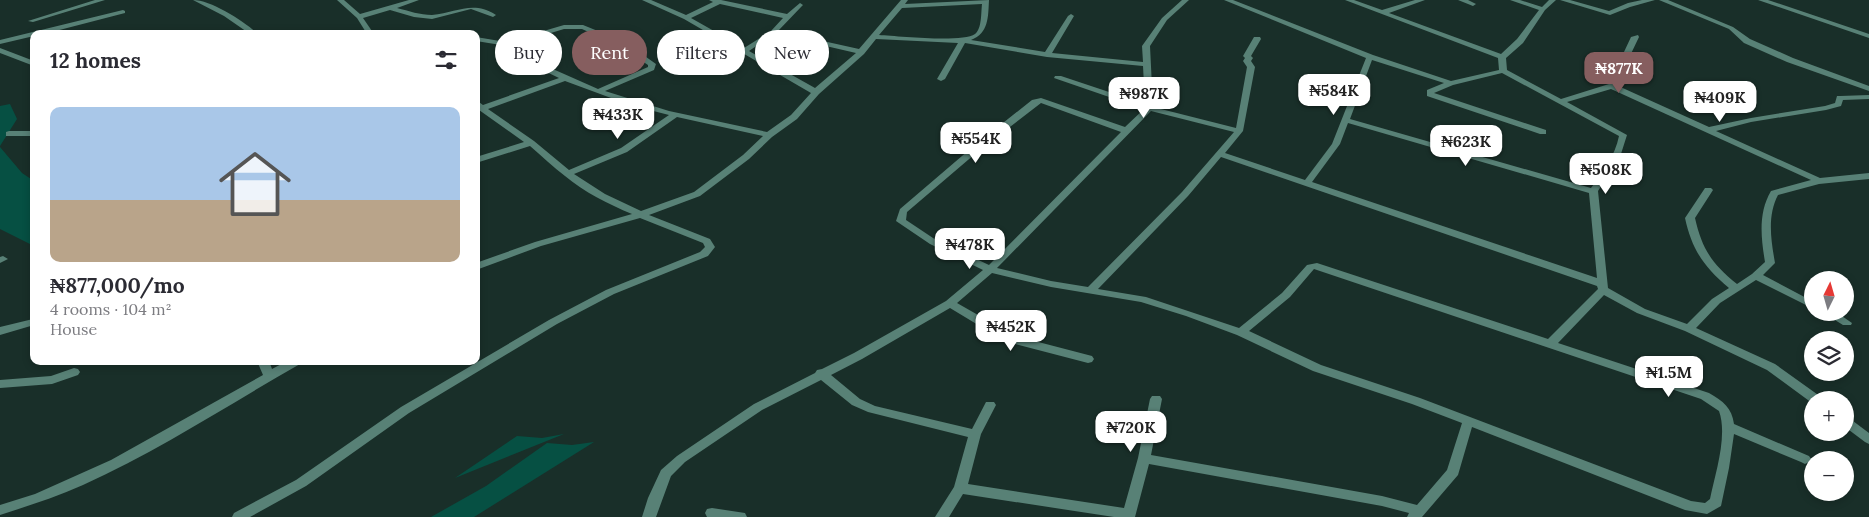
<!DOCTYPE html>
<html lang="en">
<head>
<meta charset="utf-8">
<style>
	:root { --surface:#fff; --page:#f7f7f7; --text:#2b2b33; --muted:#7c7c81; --accent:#865e5f }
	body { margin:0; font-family:Lora,serif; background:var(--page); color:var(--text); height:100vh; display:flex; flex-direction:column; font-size:19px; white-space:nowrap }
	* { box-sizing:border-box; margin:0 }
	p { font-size:16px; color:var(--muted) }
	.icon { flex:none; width:28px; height:28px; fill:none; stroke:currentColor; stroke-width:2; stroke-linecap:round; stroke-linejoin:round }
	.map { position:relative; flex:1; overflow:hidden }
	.sheet { position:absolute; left:30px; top:30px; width:450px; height:335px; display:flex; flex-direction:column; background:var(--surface); border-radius:10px; box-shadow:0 2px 8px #0003 }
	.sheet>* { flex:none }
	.top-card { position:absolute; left:495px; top:30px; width:475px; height:45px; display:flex; gap:10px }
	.needle { width:32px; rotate:5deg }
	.buttons { position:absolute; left:1804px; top:271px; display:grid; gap:10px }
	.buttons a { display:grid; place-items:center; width:50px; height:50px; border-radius:50%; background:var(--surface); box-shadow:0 2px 8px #0003; font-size:25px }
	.price { position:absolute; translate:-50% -42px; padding:0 11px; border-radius:10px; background:#fff; color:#222; font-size:16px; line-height:32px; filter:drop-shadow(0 1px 2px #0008) }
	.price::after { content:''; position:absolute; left:50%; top:30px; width:15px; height:11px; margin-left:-8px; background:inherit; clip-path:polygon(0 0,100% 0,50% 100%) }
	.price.current { background:var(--accent); color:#fff }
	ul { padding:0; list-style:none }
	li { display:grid; align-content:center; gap:10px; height:265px; padding:0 20px }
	li span { display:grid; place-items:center; height:155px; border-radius:10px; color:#555 }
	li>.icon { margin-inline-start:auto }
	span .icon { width:90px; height:90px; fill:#fffc; stroke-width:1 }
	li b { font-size:21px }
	h2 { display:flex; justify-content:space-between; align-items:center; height:60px; padding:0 20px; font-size:21px }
	.chip { padding:0 18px; border-radius:22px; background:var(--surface); box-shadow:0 2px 8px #0003; font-size:18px; line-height:45px }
	.chip.current { background:var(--accent); color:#fff }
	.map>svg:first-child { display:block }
	.green { fill:#065043 }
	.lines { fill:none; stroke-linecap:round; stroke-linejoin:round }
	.street { fill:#588176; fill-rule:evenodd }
</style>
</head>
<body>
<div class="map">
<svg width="1869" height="517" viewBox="0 0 1869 517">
	<rect width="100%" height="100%" fill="#192f29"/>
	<path class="green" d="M10 104 17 119 0 146V106Z
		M0 147 22 173 34 181V246L0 229Z
		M564 434 455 478 517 436 542 438Z
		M594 442 474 517H431L486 486 547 443 572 445Z"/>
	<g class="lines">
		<path class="street" d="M95 0H105L33 22 28 21Z
			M193 0C211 0 244 21 258 34H250L224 16Z
			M337 0H344L360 14 409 0H419L397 8C409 11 420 15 432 15 457 13 472 0 496 15L493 17 471 9 432 19 414 17 390 10 363 18 374 34H367L357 18Z
			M642 0H651L686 15 713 2 709 0H721L787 14 800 3 803 5 802 6 778 31 859 49 901 0H908L905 4 989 0C988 17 989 33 971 40L1045 52 1068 16 1071 14 1074 16 1052 53 1143 62 1142 46 1162 18 1182 0H1189L1167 20 1150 46 1153 107 1236 128 1247 67 1243 61 1245 58 1243 56 1254 37H1260L1261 39 1251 56 1253 58 1251 61 1255 67 1243 131 1225 153 1305 180 1332 144 1366 58 1224 0H1233L1373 55 1451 81 1499 70 1498 58 1345 0H1354L1382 10 1415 0H1425L1389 13 1501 54 1517 39 1539 10 1510 0H1520L1542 7 1549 0H1556L1545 10 1523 43 1506 58 1507 70 1561 99 1609 84 1631 37 1638 35 1639 37 1616 85 1709 127 1751 118 1825 106 1835 103 1837 96H1840L1869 95V99L1843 100 1841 106 1826 110 1751 122 1716 131 1820 178 1869 173V179L1819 184 1778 195C1767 216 1771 240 1775 263L1763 275 1812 301V308L1756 280 1720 303 1696 328 1775 364 1821 397 1823 400H1812V403L1767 370 1685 331 1637 313 1604 295 1558 343 1709 393C1723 401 1732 408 1734 424L1809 456 1811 459 1809 462 1805 464 1801 462 1734 434 1729 468 1721 506 1707 514 1685 510 1472 427 1458 475 1422 517H1407L1409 513 1382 506 1149 464 1135 517H1114L963 494 949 517H935L954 487 968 437 868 412 852 405 821 380 762 410 685 462 671 476 656 517H642L648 498 661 470 677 456 754 404 815 373 817 370 822 369 854 353 946 301 983 270 930 244 896 221 900 209 969 150 1032 100 1041 98 1125 127 1144 109 1054 78 1055 76H1061L1145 104 1143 66 1047 57 965 43 945 79 941 81 937 79 958 43 876 39 864 54 819 94 797 119 772 137 749 159 700 196 649 215 710 239 715 247 708 256 614 294 557 324 409 413 306 486 250 517H232L234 513 296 480 401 407 549 320 606 290 700 252 705 247 703 243 640 218 541 246 476 270V263L535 242 632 214C608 204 584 192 565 176 553 167 542 156 530 146L476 163V157L524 142 479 110 476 107V100L483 105 559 78 532 65 501 48V45L476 41V37L506 42 564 25H583L625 42 656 64 654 70 605 91 669 111 767 132 791 115 811 93 684 19ZM720 4 783 18 771 31 744 48 691 18ZM982 4C981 12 982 29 975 34 962 43 898 36 879 35L902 8ZM564 29H582L619 46 648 65V67L598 89 537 62 508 46ZM774 34 856 53 815 88 749 51ZM1372 60 1444 83 1427 90V96L1540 134H1546V130L1434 93 1453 85 1502 73 1619 136C1615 156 1603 172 1591 188L1350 119ZM565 81 630 105 669 115 621 148 569 170 534 141 488 109ZM1611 89 1811 180 1771 191C1758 213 1761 238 1765 262L1752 274 1737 284C1712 264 1702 249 1695 218L1713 190 1711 188H1705L1685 218C1692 250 1704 267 1729 288L1712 299 1687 324 1645 309 1608 288 1598 191 1620 157 1627 135 1567 102ZM1041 103 1121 132 989 265 936 240 906 220 907 212 975 154ZM1151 111 1234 132 1182 192 1088 287 1051 281 997 268ZM677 117 763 136 743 155 694 192 641 211 605 194 574 174 627 152ZM1348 123 1589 193 1597 278 1312 182 1340 144ZM1221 157 1597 286 1598 289 1548 339 1317 263 1307 265 1282 293 1239 328 1146 297 1098 289 1188 196ZM1314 269 1701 399 1719 411C1728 436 1715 474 1710 499L1705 503 1691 501 1420 398 1321 365 1249 331 1290 297ZM992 273 1051 287 1141 302 1186 316 1237 335 1313 371 1412 404 1462 423 1447 470 1417 505 1382 496 1151 455 1162 399 1160 396H1152L1150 399 1138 458 1124 508 968 484 981 434 996 405 994 402H986L972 429 875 406 860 399 831 375 862 359 950 308 998 337 1015 344 1088 363 1092 362 1094 359 1092 356 1023 338 1006 331 957 303Z
			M1458 0H1468L1476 4 1473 6Z
			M1560 0H1570L1609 11 1628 3 1642 0H1655L1630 7 1610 15Z
			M1659 0H1668L1733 27 1750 39 1793 58 1869 86V91L1787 62 1744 43 1729 29Z
			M1758 0H1768L1869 34V38Z
			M123 10 125 11V13L44 34H34V36L0 44V40Z
			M0 48 34 61V66L0 53Z
			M9 131H34V136H6V132Z
			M3 256 8 259 0 263V257Z
			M1822 312H1836L1852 323 1851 325H1843Z
			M33 319 34 325 0 335V327Z
			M257 361H269L272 369 287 361H302L300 364C228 405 158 451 83 485 56 497 28 506 0 515V505L35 494 111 460 263 375Z
			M74 368 78 369 80 372 78 375 52 384 0 388V380L51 376Z
			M1845 417 1849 418 1869 433V444L1865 442 1845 427Z
			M712 508 745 513 747 517H707L705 513 707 509Z"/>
	</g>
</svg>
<div class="buttons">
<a><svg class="needle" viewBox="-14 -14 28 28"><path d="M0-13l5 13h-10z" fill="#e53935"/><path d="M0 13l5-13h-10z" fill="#7c7c81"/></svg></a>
<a><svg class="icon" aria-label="layers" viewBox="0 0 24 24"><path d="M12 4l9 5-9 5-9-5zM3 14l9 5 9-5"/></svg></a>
<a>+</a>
<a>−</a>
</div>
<b class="price current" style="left:1619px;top:94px">₦877K</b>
<b class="price" style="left:1334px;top:116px">₦584K</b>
<b class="price" style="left:1144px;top:119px">₦987K</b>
<b class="price" style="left:1720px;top:123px">₦409K</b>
<b class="price" style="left:618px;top:140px">₦433K</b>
<b class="price" style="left:976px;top:164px">₦554K</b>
<b class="price" style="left:1466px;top:167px">₦623K</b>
<b class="price" style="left:1606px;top:195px">₦508K</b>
<b class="price" style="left:970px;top:270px">₦478K</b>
<b class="price" style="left:1011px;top:352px">₦452K</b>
<b class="price" style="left:1669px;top:398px">₦1.5M</b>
<b class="price" style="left:1131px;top:453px">₦720K</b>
<div class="top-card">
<a class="chip">Buy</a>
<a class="chip current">Rent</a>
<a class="chip">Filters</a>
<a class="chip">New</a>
</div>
<section class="sheet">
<h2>12 homes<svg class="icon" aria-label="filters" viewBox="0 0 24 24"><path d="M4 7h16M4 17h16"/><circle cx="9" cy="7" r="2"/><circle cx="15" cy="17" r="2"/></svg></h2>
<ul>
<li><span style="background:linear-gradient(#a9c7e8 60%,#b9a48a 0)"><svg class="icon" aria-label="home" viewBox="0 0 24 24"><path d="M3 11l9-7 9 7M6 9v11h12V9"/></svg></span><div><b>₦877,000/mo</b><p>4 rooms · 104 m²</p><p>House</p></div></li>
</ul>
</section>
</div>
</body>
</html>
